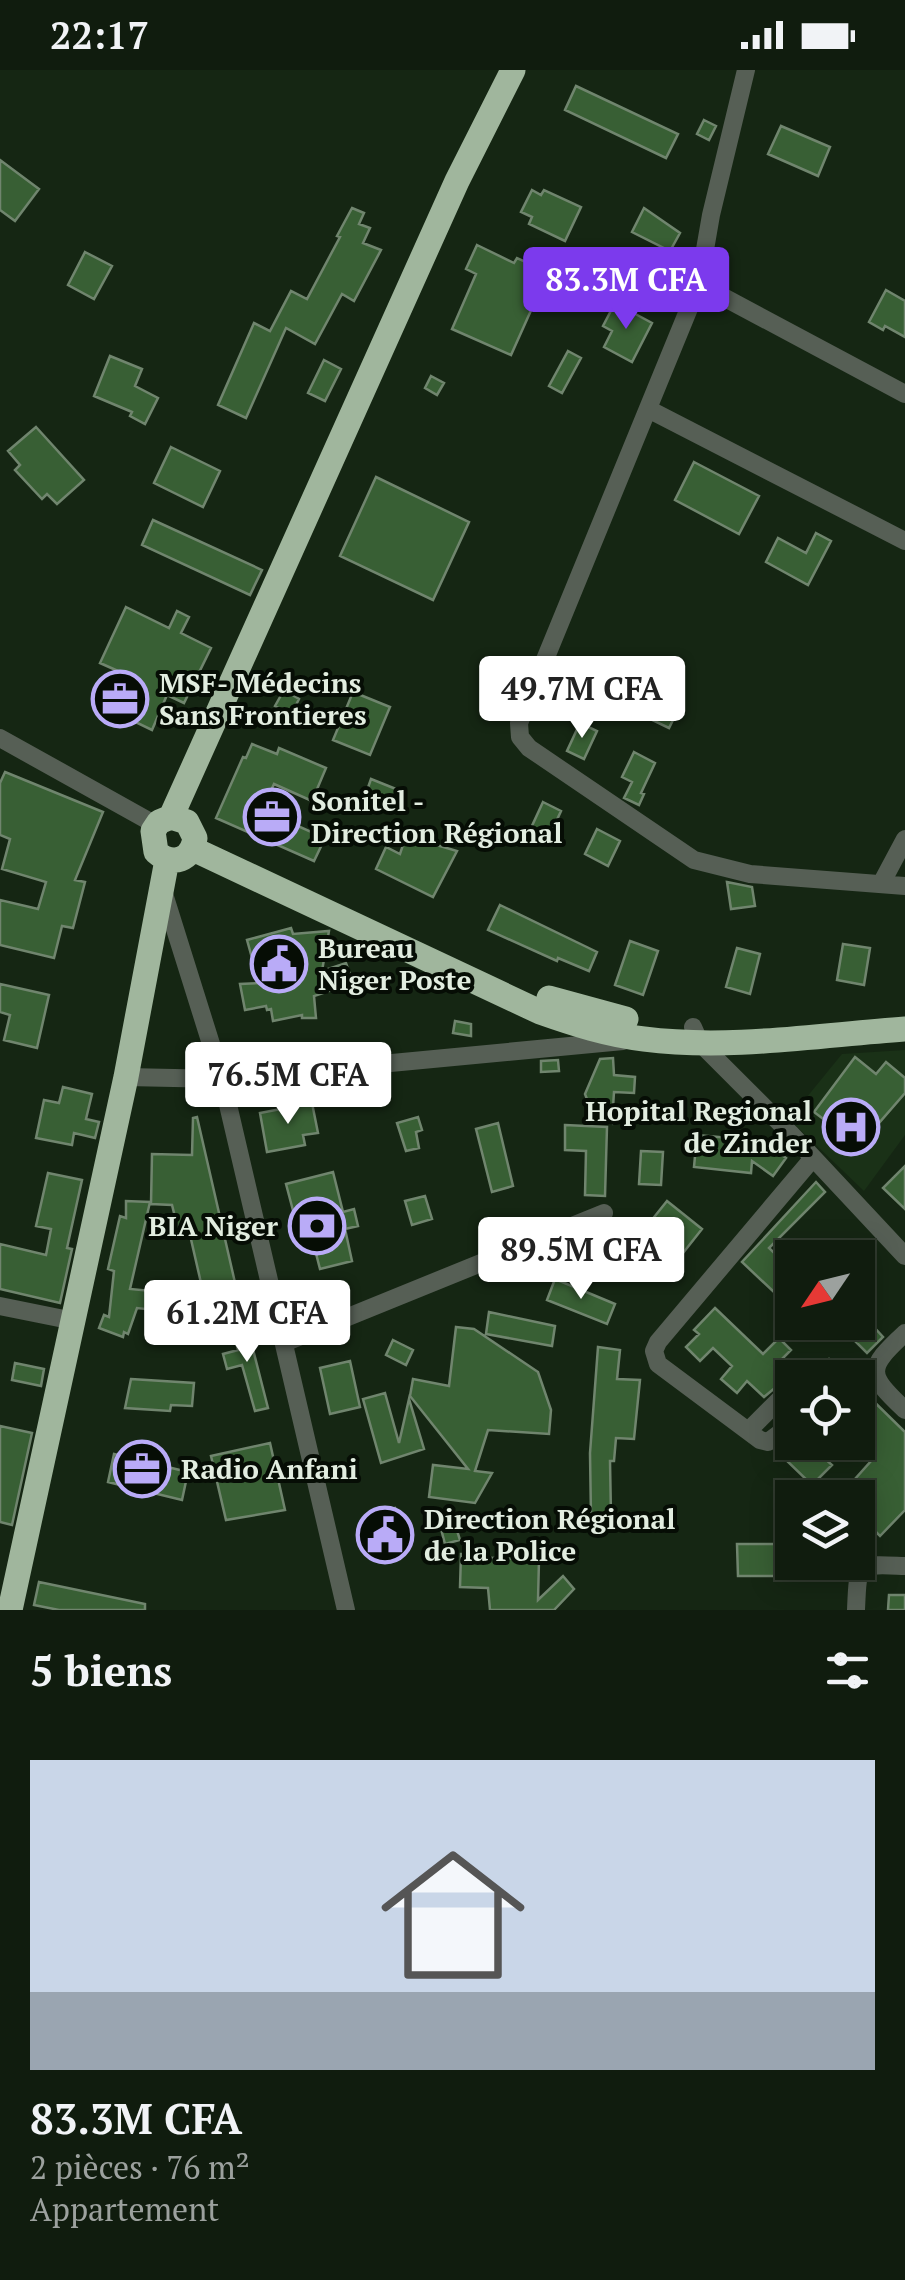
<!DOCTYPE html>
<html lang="fr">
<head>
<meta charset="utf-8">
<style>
	:root { --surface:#101c0e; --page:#192517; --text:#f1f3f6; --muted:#9ca19e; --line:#303a2e; --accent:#7c3aed }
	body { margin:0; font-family:"PT Serif",serif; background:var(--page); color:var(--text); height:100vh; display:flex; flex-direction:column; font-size:38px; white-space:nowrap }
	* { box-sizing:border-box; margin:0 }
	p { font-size:32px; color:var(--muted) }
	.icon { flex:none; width:55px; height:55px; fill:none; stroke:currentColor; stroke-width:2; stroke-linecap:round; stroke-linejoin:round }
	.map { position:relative; height:1540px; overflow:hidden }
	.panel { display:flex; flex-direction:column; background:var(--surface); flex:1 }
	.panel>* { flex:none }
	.needle { width:65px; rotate:235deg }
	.controls { position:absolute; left:775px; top:1170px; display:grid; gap:20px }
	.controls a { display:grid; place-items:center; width:100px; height:100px; border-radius:0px; background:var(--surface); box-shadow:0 5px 25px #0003,0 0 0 2px var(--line); font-size:50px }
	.price { position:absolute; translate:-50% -85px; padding:0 22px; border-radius:10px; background:#fff; color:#222; font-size:32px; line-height:65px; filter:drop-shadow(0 2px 5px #0008) }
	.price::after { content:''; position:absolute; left:50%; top:60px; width:30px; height:22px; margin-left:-15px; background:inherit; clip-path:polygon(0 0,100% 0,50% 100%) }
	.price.active { background:var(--accent); color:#fff }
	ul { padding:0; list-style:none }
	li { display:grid; align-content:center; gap:20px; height:530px; padding:0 30px }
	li+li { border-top:2px solid var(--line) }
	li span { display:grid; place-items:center; height:310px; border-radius:0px; color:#555 }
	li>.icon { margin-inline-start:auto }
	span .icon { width:180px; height:180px; fill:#fffc; stroke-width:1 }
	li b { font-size:42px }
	h2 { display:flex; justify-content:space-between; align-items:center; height:120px; padding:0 30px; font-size:42px }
	.status { display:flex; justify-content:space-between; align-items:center; height:70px; padding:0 50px; background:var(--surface); direction:ltr }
	.status svg { height:28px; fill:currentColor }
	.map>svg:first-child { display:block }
	.built { fill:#1a3117 }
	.building { fill:#385f34; stroke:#70856e; stroke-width:2.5 }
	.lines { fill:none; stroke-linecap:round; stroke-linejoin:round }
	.minor { stroke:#565f55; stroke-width:18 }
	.highway { stroke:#a0b69d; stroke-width:25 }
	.labels { text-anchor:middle; stroke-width:8; stroke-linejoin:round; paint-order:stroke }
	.poi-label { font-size:28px; font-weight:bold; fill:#e2ede0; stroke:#060d05; text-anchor:start }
</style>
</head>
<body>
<div class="status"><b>22:17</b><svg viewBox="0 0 49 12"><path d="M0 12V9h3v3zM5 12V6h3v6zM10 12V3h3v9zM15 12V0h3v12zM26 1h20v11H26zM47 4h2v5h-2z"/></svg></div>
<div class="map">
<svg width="905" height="1540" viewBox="0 0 905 1540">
	<rect width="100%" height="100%" fill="#152613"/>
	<path class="built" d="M905 980V1065L864 1121 789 1049 842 984Z"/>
	<path class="building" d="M576 16 678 64 666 88 565 40Z
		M704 50 716 56 709 70 697 64Z
		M781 56 830 77 818 106 768 84Z
		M0 90 39 119 15 151 0 140Z
		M532 120 541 125 544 120 581 137 565 171 529 154 532 147 521 142Z
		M352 138 364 143 359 154 370 158 363 173 381 180 354 231 342 224 315 274 286 258 246 348 218 335 254 253 270 261 291 221 307 229 340 167 337 166Z
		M644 138 680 163 670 181 632 162Z
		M477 175 514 193 517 188 553 204 537 238 533 236 511 285 452 259 476 204 466 199Z
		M85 182 112 196 94 229 68 215Z
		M886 220 905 231V267L885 256 883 260 869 252Z
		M615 233 652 253 632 292 604 277 612 261 603 256Z
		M568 281 581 288 562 323 549 316Z
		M110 286 142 299 135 316 158 328 145 354 130 346 132 342 94 326Z
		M324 290 341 299 325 331 308 323Z
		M431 306 444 313 437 325 425 318Z
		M36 357 84 410 57 434 47 424 42 429 15 400 20 395 8 381Z
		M171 377 220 401 203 437 154 413Z
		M694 392 759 426 739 464 675 430Z
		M376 407 469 452 433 530 340 486Z
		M153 450 262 500 250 525 142 475Z
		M816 463 831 471 808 515 766 492 778 468 806 483Z
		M126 537 169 558 177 541 189 547 181 563 211 578 184 633 167 625 152 660 102 636 118 601 100 593Z
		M604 599 623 608 612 631 593 622Z
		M284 620 299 629 291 645 275 636Z
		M353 622 390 637 370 685 333 670Z
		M662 624 681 634 669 658 650 649Z
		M580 653 597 661 584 689 567 681Z
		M252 674 277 684 279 678 326 698 312 731 274 714 262 740 325 768 314 791 216 748 243 687 246 688Z
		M634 682 655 693 641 723 644 724 639 735 624 728 632 712 622 707Z
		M5 702 103 742 75 810 85 812 73 858 62 856 54 888 0 875V830L38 839 46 812 2 799 10 769 0 765V713Z
		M371 709 401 721 393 741 364 729Z
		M543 732 561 741 549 767 531 758Z
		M597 759 620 771 608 796 585 784Z
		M406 766 457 781 433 827 376 799 386 777 400 784Z
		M727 812 752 817 755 836 731 839Z
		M500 835 597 882 589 901 558 888 557 891 488 860Z
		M291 858 293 864 329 861 322 901 346 893 353 913 314 926 316 948H302V945L273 951 271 939 267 940 266 936 245 940 240 914 259 913 247 870Z
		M630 871 658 881 643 925 615 915Z
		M843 874 870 878 864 915 837 910Z
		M737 878 760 884 750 924 726 917Z
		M0 914 49 925 37 978 4 970 10 945 0 942Z
		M455 951 471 954V966L453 963Z
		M855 987 876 1004 886 992 905 1008V1023L872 1061 862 1054 854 1066 845 1059 842 1063 814 1042Z
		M613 988 614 1005 635 1007 634 1023 614 1022 612 1053 588 1032 585 1024 600 989Z
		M558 990 559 1001 541 1002V991Z
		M63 1017 92 1024 86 1049 99 1052 95 1068 74 1063 72 1075 36 1068 44 1030 59 1033Z
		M312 1033 318 1063 303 1065 305 1075 267 1082 260 1043Z
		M197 1047 236 1217 231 1248 137 1238 128 1264 124 1262 123 1267 99 1258 104 1245 109 1247 114 1201 108 1199 120 1146 126 1148V1131L150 1132 130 1219 204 1226 190 1165 180 1167 172 1135 151 1134 152 1084 192 1085 193 1048Z
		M418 1047 422 1060 416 1062 419 1078 406 1081 397 1053Z
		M498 1053 513 1116 492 1122 476 1059Z
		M565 1055 607 1057 605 1126 585 1125 586 1081 565 1080Z
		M697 1065 762 1071 786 1088 773 1106 752 1091 751 1103 694 1097Z
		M641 1081 663 1082 661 1115 639 1114Z
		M905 1096V1139L883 1118Z
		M333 1102 343 1142 354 1139 358 1156 345 1159 352 1191 320 1199 311 1164 300 1167 286 1114Z
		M48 1103 82 1110 67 1178 72 1179 60 1233 0 1219V1174L46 1185 51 1159 36 1156Z
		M816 1112 825 1122 769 1178 792 1200V1239L742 1192Z
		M425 1126 432 1149 412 1155 405 1131Z
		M667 1131 702 1159 683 1183 647 1156Z
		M555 1209 615 1234 607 1254 547 1230Z
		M715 1238 763 1284 779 1268 791 1280 775 1296 789 1310 782 1317H776L764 1327 747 1311 737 1323 721 1309 732 1296 713 1278 700 1291 686 1277 699 1264 694 1260Z
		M489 1242 555 1256 552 1276 486 1264Z
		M246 1252 268 1338 255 1341 242 1295 227 1299 223 1284 238 1280 232 1256Z
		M873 1256 883 1267 867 1283 856 1272Z
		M456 1257 474 1259 538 1302 551 1340 549 1364 488 1360 475 1401 492 1403 475 1433 429 1427 433 1395 468 1399 410 1326 413 1309 449 1316Z
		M393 1270 413 1280 406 1295 386 1285Z
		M598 1277 620 1280 617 1309 640 1310 634 1369 616 1368 614 1391H610L611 1446 591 1447 590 1383Z
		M829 1289 848 1308H811Z
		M350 1291 360 1337 330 1344 320 1298Z
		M15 1293 44 1299 41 1316 12 1310Z
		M131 1309 194 1313 192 1336 171 1335 170 1341 125 1338Z
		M858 1316 905 1362V1440L880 1466 858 1444V1428H838L871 1391 858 1378Z
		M385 1323 399 1373 409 1329 424 1379 381 1393 363 1329Z
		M0 1356 32 1363 12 1455 0 1452Z
		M802 1372H838L824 1388 832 1395 812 1415 786 1390Z
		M270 1373 285 1440 226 1450 211 1386Z
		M114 1384 188 1402 182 1430 108 1412Z
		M395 1438 405 1480 382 1484 373 1443Z
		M454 1451 460 1470 445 1474 440 1455Z
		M737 1474H792V1492H800V1506H738Z
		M461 1484H475V1487L539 1490 538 1530 563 1506 574 1519 554 1540H490L488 1518 460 1517Z
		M39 1512 145 1534V1540H59L34 1535Z
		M889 1525H905V1540H888Z"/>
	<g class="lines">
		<path class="minor" d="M746 0 711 145 699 214 519 653 520 667 529 678 694 790 750 804 905 816
			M699 214 905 324
			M650 340 905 471
			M0 668 156 755
			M881 814 905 769
			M164 824 222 1009 346 1540
			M693 957 700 973 790 1063 905 1186
			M126 1007 222 1009 623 971
			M0 1236 74 1251
			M905 1263C866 1299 867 1304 905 1340
			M284 1273 604 1143
			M792 1354 768 1372 760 1370 658 1294 654 1281 658 1272 813 1088
			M748 1361 780 1329 792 1332
			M856 1540C858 1491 857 1494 905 1496"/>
		<path class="highway" d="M171 747 187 752 195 768C192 790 173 797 156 782L153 761 159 752 171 747 457 111 513 0
			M193 779 540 942C574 954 608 965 644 969 729 980 820 965 905 959
			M549 928 626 949
			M10 1540 126 1007 167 790"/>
	</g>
	<defs>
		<g id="office-ring" transform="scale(2.875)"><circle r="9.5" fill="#060d05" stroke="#b9abf7" stroke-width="1.5"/><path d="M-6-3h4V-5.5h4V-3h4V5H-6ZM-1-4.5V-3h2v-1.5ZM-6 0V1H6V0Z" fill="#b9abf7"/></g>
		<g id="civic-ring" transform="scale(2.875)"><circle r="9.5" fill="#060d05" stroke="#b9abf7" stroke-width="1.5"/><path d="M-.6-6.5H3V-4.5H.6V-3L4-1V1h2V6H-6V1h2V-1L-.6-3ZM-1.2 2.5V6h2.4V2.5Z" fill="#b9abf7"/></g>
		<g id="hospital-ring" transform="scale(2.875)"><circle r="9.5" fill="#060d05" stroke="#b9abf7" stroke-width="1.5"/><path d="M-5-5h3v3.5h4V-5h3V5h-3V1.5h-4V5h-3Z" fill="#b9abf7"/></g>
		<g id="bank-ring" transform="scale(2.875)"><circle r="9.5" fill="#060d05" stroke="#b9abf7" stroke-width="1.5"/><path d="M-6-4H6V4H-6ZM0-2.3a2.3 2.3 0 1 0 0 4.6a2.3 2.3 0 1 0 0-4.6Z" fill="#b9abf7"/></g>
	</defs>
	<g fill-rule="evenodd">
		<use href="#office-ring" x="120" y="629"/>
		<use href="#office-ring" x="272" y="747"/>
		<use href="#civic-ring" x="279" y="894"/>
		<use href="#hospital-ring" x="851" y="1057"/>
		<use href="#bank-ring" x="317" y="1156"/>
		<use href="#office-ring" x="142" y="1399"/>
		<use href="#civic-ring" x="385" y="1465"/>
	</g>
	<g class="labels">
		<g class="poi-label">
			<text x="159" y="623">MSF- Médecins<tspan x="159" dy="32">Sans Frontieres</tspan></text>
			<text x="311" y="741">Sonitel -<tspan x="311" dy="32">Direction Régional</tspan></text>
			<text x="318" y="888">Bureau<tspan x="318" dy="32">Niger Poste</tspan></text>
			<text x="812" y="1051" text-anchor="end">Hopital Regional<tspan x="812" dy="32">de Zinder</tspan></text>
			<text x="278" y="1166" text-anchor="end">BIA Niger</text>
			<text x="181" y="1409">Radio Anfani</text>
			<text x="424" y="1459">Direction Régional<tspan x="424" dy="32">de la Police</tspan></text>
		</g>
	</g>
</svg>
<div class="controls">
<a><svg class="needle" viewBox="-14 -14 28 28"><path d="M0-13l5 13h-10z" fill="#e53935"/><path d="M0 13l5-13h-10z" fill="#9ca19e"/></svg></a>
<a><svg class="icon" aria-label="locate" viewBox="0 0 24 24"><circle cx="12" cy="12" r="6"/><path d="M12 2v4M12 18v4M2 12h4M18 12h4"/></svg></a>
<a><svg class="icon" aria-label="layers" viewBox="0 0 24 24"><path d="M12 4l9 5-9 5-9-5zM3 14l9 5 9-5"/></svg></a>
</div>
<b class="price active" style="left:626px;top:262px">83.3M CFA</b>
<b class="price" style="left:582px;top:671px">49.7M CFA</b>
<b class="price" style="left:288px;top:1057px">76.5M CFA</b>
<b class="price" style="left:581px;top:1232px">89.5M CFA</b>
<b class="price" style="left:247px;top:1295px">61.2M CFA</b>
</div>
<section class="panel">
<h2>5 biens<svg class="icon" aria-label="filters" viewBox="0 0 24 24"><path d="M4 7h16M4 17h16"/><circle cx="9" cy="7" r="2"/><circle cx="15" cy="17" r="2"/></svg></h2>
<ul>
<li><span style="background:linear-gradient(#c9d6e8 75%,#9aa5b1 0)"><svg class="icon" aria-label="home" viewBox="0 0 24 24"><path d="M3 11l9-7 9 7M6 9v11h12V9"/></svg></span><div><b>83.3M CFA</b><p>2 pièces · 76 m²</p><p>Appartement</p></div></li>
</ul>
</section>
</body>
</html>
